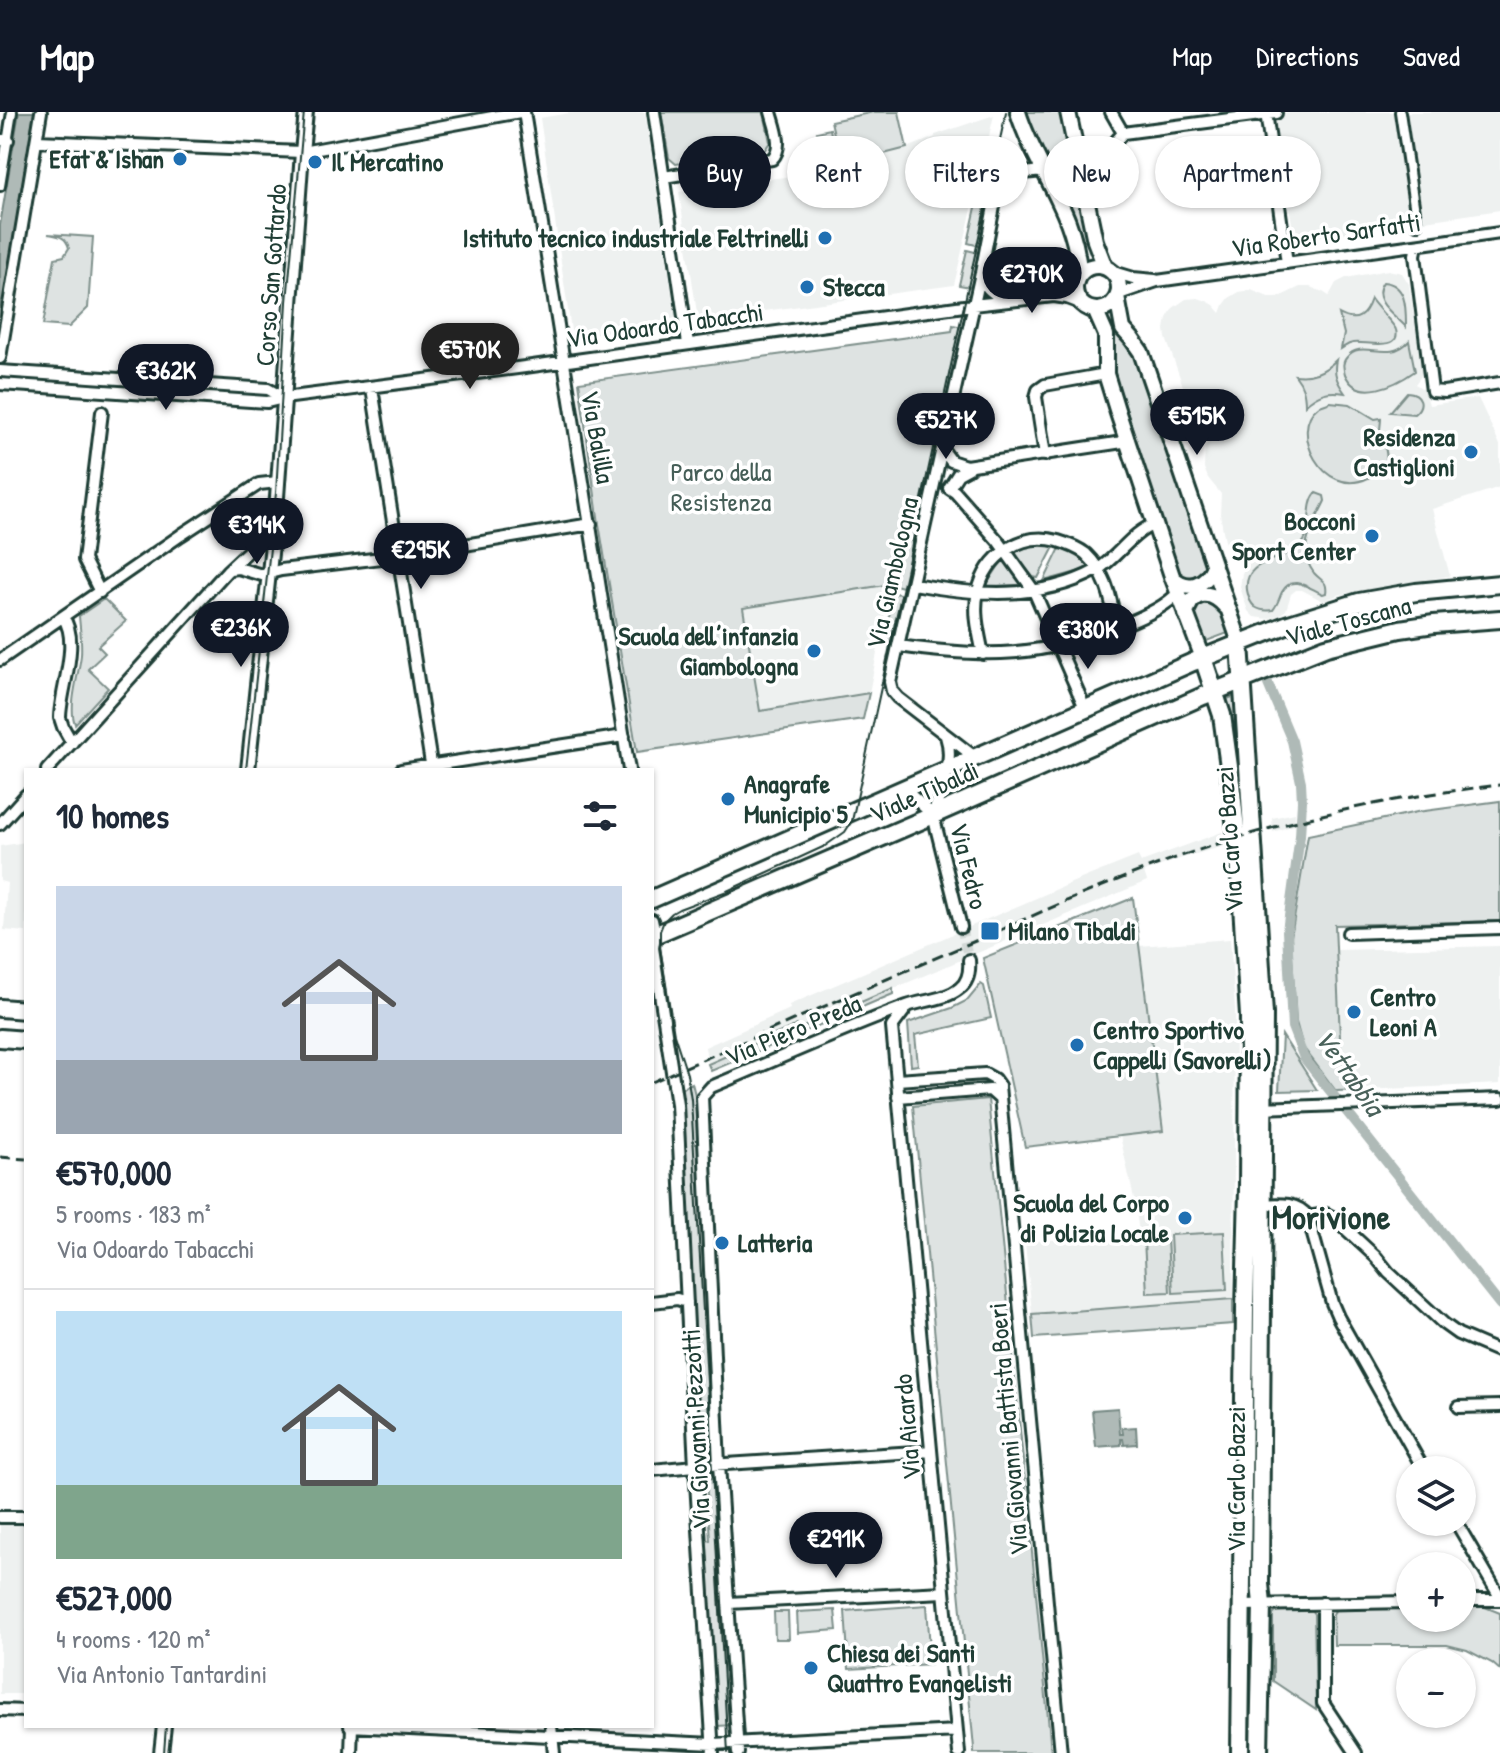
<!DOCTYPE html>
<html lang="en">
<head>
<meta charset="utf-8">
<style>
	:root { --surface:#fff; --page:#f2f2f3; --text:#1f2937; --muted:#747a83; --line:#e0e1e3; --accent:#111827 }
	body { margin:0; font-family:"Patrick Hand",sans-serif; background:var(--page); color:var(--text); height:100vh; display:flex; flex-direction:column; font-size:30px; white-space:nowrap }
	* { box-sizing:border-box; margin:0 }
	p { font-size:26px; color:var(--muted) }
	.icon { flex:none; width:44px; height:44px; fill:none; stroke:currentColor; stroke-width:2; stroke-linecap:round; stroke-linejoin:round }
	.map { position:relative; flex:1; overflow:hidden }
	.details { position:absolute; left:24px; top:656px; width:630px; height:960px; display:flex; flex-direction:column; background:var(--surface); border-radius:0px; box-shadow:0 2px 6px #0004 }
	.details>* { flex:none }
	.hud { position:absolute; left:678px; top:24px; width:702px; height:72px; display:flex; gap:16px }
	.buttons { position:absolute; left:1396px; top:1344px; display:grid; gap:16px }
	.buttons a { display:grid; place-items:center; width:80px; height:80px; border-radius:50%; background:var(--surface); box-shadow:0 2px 6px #0004; font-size:40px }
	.price { position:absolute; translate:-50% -68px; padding:0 18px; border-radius:28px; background:var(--accent); color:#fff; font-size:26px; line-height:52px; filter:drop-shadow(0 2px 4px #0008) }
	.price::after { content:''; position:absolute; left:50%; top:48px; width:24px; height:18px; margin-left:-12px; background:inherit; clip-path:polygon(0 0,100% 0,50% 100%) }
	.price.current { background:#222; color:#fff }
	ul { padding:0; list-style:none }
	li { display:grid; align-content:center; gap:16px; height:424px; padding:0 32px }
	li+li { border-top:2px solid var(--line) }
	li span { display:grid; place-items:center; height:248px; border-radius:0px; color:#555 }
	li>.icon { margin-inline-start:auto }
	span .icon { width:144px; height:144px; fill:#fffc; stroke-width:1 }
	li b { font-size:34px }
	h2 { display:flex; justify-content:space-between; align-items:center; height:96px; padding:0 32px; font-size:34px }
	.chip { padding:0 28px; border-radius:36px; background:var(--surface); box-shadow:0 2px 6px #0004; font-size:28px; line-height:72px }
	.chip.current { background:var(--accent); color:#fff }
	header { display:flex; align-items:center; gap:48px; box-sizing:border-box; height:112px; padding:0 40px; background:var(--accent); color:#fff }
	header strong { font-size:38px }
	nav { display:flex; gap:44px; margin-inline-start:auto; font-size:28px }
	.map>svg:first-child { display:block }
	.built { fill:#eef1f0 }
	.green { fill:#dee3e2; stroke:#7e908b; stroke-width:2 }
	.water { fill:#afbab7; stroke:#758883; stroke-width:2 }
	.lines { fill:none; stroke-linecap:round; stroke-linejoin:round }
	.canal { stroke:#afbab7; stroke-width:10 }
	.minor-tunnel { stroke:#d2d8d6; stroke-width:10; stroke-dasharray:10 5; stroke-linecap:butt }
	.pedestrian-casing { stroke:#1f3d34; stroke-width:14 }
	.minor-casing { stroke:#1f3d34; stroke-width:16 }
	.tertiary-casing { stroke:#1f3d34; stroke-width:18 }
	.secondary-casing { stroke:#1f3d34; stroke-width:20 }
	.primary-casing { stroke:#1f3d34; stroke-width:22 }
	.pedestrian { stroke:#fff; stroke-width:8 }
	.minor { stroke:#fff; stroke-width:10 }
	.tertiary { stroke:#fff; stroke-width:12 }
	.secondary { stroke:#fff; stroke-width:14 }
	.primary { stroke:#fff; stroke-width:16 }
	.tram { stroke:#1f3d34; stroke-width:2 }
	.rail { stroke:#1f3d34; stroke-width:3; stroke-dasharray:12 6; stroke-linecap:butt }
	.poi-dot { fill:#1f6fb2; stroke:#fff; stroke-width:3 }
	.labels { text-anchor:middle; stroke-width:7; stroke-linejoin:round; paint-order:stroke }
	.poi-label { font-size:26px; font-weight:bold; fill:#1f3d34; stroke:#fff; text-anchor:start }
	.street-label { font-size:26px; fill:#1f3d34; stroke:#fff }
	.park-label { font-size:26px; fill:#455e57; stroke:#fff }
	.water-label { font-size:28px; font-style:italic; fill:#4a625b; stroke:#fff }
	.district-label { font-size:34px; font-weight:bold; fill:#1f3d34; stroke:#fff }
</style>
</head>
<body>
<header>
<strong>Map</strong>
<nav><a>Map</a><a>Directions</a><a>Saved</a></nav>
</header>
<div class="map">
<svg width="1500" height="1641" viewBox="0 0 1500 1641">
	<rect width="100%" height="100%" fill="#fff"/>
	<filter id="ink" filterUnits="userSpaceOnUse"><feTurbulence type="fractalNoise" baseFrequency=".0125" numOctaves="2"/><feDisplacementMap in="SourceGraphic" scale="16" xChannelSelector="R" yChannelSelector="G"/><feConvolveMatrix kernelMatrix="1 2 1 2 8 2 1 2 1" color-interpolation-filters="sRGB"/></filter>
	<g filter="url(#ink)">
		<path class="built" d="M575 0H645L676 209 572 225 540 6Z
			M1272 0H1500V98L1295 128Z
			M994 3 954 173 698 208 679 80 715 75 716 77 740 73V71L799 63 907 36 935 25V23Z
			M1388 158 1402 161 1409 172 1422 259 1421 264 1415 272 1425 278 1429 293 1478 286 1500 333V375L1432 397 1450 464 1390 473 1338 483 1323 489 1302 478H1296L1291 482 1286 498 1279 503 1268 507 1254 505 1248 499 1240 475 1242 461 1249 450 1237 443 1225 429 1220 402 1221 382 1208 366 1204 356 1205 337 1211 324 1220 316 1206 308 1191 288 1183 274 1166 226 1165 217 1167 206 1173 196 1186 187 1198 186 1207 189 1214 193 1221 201 1224 193 1229 186 1239 180 1251 178 1271 186H1277L1300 175H1310L1323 180 1329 184 1336 171 1346 166Z
			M891 472 869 581 760 599 743 496Z
			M1295 701V713L1273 720 1272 706Z
			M1222 720 1225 734 1185 745 1144 760 1147 769 798 917 796 913 708 952 705 935 790 897 789 893 1071 771 1138 744 1141 750Z
			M26 730V820L4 818 7 771 0 769V734Z
			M1230 827 1235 898 1233 1187 1032 1202 1025 1130 1139 1121 1135 1091 1120 1024 1163 1018 1139 834Z
			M1500 834V972L1363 978 1341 948 1336 838Z
			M0 1406H26V1582H0Z"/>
		<path class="green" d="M661 0H764L770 30 764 39 676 52 669 46Z
			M874 0H899L907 36 841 53 831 9Z
			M1024 0H1063L1069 24V41L1049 47 1041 39Z
			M830 17 835 44 823 46 817 20Z
			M1076 64 1089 126 1086 129H1081L1060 68Z
			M981 73 994 76 980 134 968 131Z
			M48 122 93 125 88 196 69 215 43 213 55 146 64 144 69 136C66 124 58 124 48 122Z
			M967 138 979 141 971 175 959 173Z
			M1383 170C1407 172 1406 196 1406 215 1394 202 1370 188 1383 170Z
			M1371 187C1376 195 1395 213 1396 218 1402 240 1364 229 1353 231 1347 232 1346 234 1341 237L1344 222 1339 202C1357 212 1365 204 1371 187Z
			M953 213 963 215 907 476 891 472 743 496 760 599 869 581 863 607 637 640 599 412 579 270 952 219Z
			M1117 222 1121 223 1134 240 1208 456 1204 463 1188 469 1181 466 1114 260 1112 253 1111 227Z
			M1409 229 1415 259C1397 272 1358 292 1345 262 1343 255 1342 250 1347 245 1361 226 1389 252 1409 229Z
			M1336 248C1333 261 1337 270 1345 281 1328 278 1318 281 1305 293 1305 281 1303 273 1295 263 1312 265 1324 260 1336 248Z
			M1407 280C1422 281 1425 293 1414 302L1390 300Z
			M1330 290 1350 292 1375 307 1381 306C1381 311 1380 315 1380 319 1381 329 1389 339 1386 349 1383 357 1374 363 1368 366 1323 388 1288 317 1318 295 1319 294 1329 291 1330 290Z
			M1316 381 1324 384 1325 389C1315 411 1295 437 1314 461 1321 469 1328 469 1326 481L1323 482C1310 477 1292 461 1282 480 1279 486 1278 492 1273 498 1267 499 1261 499 1255 495 1250 491 1248 484 1247 478 1243 444 1289 451 1304 429 1313 415 1305 394 1316 381Z
			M1032 431 1055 433 1038 466 1033 465 1011 438Z
			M1061 434 1083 445 1091 456 1044 469Z
			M1004 446 1022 469 1023 473 988 474 987 472Z
			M894 481 906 483 895 534 883 532Z
			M104 487 126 509 98 534 105 541 88 557 108 576 75 612C68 594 79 562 81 543 82 530 80 517 79 504Z
			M1209 488 1218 495 1228 521 1204 530 1194 501 1198 490Z
			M1238 583 1240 626H1237L1233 623 1227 587Z
			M1500 689V809L1335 813 1341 948 1363 978 1336 979 1303 935 1296 910 1291 825 1308 723 1417 700Z
			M1133 786 1163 1019 1025 1035 983 846Z
			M981 872 984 874 991 906 915 923 918 953 911 954 908 911 952 896 968 888Z
			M893 876V882L711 959 708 952 797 913 799 917Z
			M1282 923 1317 978 1279 979Z
			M692 971 696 987 713 1276 709 1277 713 1336H701L680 977Z
			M988 987 1049 1616 1051 1641H974V1636L913 994Z
			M1224 1120 1227 1178 1173 1181 1170 1123Z
			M1167 1127 1170 1180 1147 1181 1144 1128Z
			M1233 1187V1212L1034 1226 1032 1202Z
			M706 1367H716L733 1613 717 1614 706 1429 710 1428Z
			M927 1493 931 1552 849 1557 845 1499Z
			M1462 1495H1485L1500 1501V1558L1492 1551 1467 1538 1447 1533H1334L1333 1502 1336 1497 1410 1496V1506H1462Z
			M835 1498 837 1518 798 1521 797 1500Z
			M1278 1498H1311L1314 1502 1316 1598 1273 1569V1503Z
			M774 1500H788L789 1527H775Z"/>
		<path class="water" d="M19 0H34L0 209V113Z
			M1118 1296 1120 1322H1123L1122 1316 1136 1315 1137 1332 1124 1333 1123 1327H1121V1333L1096 1335 1092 1298Z"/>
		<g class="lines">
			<path class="canal" d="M1268 572 1292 629 1301 670 1302 689 1300 724 1287 819 1292 915 1304 946 1500 1193"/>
			<path class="minor-tunnel" d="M961 815 969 848"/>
			<g class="pedestrian-casing">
				<path id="pedestrian" d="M1400 0 1417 113
					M0 74 12 0"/>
			</g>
			<g class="minor-casing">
				<path id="minor" d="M524 0 629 658
					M654 0 688 232
					M1111 0 1123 21
					M1266 0 1287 151
					M1123 21 1276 1
					M0 28H8
					M37 29 302 40 520 0
					M1081 56 1096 52 1123 21
					M664 65 772 47C784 35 775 15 771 0
					M1417 133 1415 143 1432 279 1444 280 1500 271
					M1113 160 1133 166 1155 168
					M982 163C983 176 995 182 1005 189
					M1119 182 1157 169 1500 121
					M1054 184 1076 169
					M0 246 41 0
					M0 259 268 277 284 286
					M0 272 267 290 284 286 525 255 964 194 1054 184 1067 186 1083 192
					M372 276 432 658
					M943 338 951 349 966 354 1129 329
					M1045 343 1036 285 1038 278 1045 273 1106 262
					M949 376 955 380 999 430 1034 479 1086 598
					M949 376 958 362 969 356
					M230 457 238 456 262 463 281 458 398 444 591 412
					M914 472C974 483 1041 489 1097 458 1118 445 1132 420 1155 412
					M100 480 84 448 102 300
					M63 505C81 530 60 578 60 606L63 615 72 631
					M899 534C985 546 1043 546 1125 512 1143 505 1165 495 1178 481
					M983 542C979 522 973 500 978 480 986 444 1021 419 1058 429 1068 432 1077 435 1086 442 1106 461 1113 489 1115 516
					M0 548 181 423 259 372 278 370
					M976 646 898 586 892 579 890 570 981 161 997 79C1005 65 1030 57 1046 61
					M47 658 227 459 257 431 273 425
					M401 658 624 624
					M904 677 933 703
					M933 703 961 815
					M933 703C941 678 955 650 946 624
					M0 712 26 683
					M652 808 655 822 653 836 677 992 695 1354 713 1641
					M1348 821 1500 816
					M907 895 892 915 959 1641
					M897 968 985 962 994 967 999 974 1061 1641
					M898 985 990 978 1000 987
					M1258 996 1500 987
					M1259 1093C1277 1092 1297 1089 1308 1105L1332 1191 1338 1205 1424 1358
					M1308 1105 1326 1102 1334 1106 1376 1145 1388 1160 1444 1212 1458 1222 1500 1240
					M652 1190 677 1187 687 1190
					M1459 1295 1500 1294
					M652 1358 695 1354 931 1339
					M0 1405H26
					M1456 1410 1500 1485
					M1462 1488H1500
					M728 1491 944 1480
					M1323 1491V1591L1356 1641
					M1242 1493 1410 1490
					M0 1598 26 1599
					M350 1614 713 1632 957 1619
					M551 1614 554 1641
					M351 1641 352 1614
					M738 1641 719 1352 702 985 711 975C776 948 841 918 907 894 924 888 946 888 960 876 969 869 970 859 969 848"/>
			</g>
			<g class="tertiary-casing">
				<path id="tertiary" d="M248 658 277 385 302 40 306 0
					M161 1641 164 1614"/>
			</g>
			<g class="secondary-casing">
				<path id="secondary" d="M1018 0C1035 56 1078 102 1079 163
					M1068 0 1095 129 1105 155
					M1046 61 1081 56
					M1075 176a22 22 0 1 1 44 0a22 22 0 1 1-44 0Z
					M1117 185 1123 217 1132 227 1141 240 1240 531
					M1095 198 1106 223V262L1118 301 1172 464 1203 546
					M1172 465C1188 481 1206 473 1214 454
					M1186 502C1192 477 1212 478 1226 495"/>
			</g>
			<g class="primary-casing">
				<path id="primary" d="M1240 531 1264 902 1260 1472 1262 1492 1259 1641
					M1203 546 1222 603 1230 662 1239 745 1249 904 1248 1077 1245 1198 1240 1641
					M652 787 1193 550 1286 513 1359 490 1416 480 1500 472
					M652 824 920 709 1203 584 1326 535 1400 517 1434 512 1500 507
					M0 896 26 898
					M0 926 26 928"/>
			</g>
			<use href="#pedestrian" class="pedestrian"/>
			<use href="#minor" class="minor"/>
			<use href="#tertiary" class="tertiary"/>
			<use href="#secondary" class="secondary"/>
			<use href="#primary" class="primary"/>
			<path class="tram" d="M246 658 276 381 287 190 304 0
				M164 1641 166 1614
				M728 1641 691 987 687 962 674 922 660 835V819L664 809 672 801 679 797 727 779 825 734 845 720 852 709 1006 0"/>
			<path class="rail" d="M652 970C761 922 870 874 980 827 1061 791 1142 755 1227 729 1316 701 1408 683 1500 673
				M0 1045 26 1047"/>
		</g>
	</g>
	<g class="poi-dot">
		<circle cx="180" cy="47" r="8"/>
		<circle cx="315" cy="50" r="8"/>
		<circle cx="825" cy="126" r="8"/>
		<circle cx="807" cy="175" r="8"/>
		<circle cx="1471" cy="340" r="8"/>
		<circle cx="1372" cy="424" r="8"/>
		<circle cx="814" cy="539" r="8"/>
		<circle cx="728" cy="687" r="8"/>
		<rect x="980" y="809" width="20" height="20" rx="4"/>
		<circle cx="1354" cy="900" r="8"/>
		<circle cx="1077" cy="933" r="8"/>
		<circle cx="1185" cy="1106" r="8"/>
		<circle cx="722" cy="1131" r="8"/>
		<circle cx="811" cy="1556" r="8"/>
	</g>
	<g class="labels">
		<g class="poi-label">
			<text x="164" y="56" text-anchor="end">Efat &amp; Ishan</text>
			<text x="331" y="59">Il Mercatino</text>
			<text x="809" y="135" text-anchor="end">Istituto tecnico industriale Feltrinelli</text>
			<text x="823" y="184">Stecca</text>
			<text x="1455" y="334" text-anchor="end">Residenza<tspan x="1455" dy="30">Castiglioni</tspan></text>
			<text x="1356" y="418" text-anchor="end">Bocconi<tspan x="1356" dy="30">Sport Center</tspan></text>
			<text x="798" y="533" text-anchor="end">Scuola dell’infanzia<tspan x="798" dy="30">Giambologna</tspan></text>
			<text x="744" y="681">Anagrafe<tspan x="744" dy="30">Municipio 5</tspan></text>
			<text x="1008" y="828">Milano Tibaldi</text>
			<text x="1370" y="894">Centro<tspan x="1370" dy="30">Leoni A</tspan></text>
			<text x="1093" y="927">Centro Sportivo<tspan x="1093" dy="30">Cappelli (Savorelli)</tspan></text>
			<text x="1169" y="1100" text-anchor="end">Scuola del Corpo<tspan x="1169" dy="30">di Polizia Locale</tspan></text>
			<text x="738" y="1140">Latteria</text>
			<text x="827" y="1550">Chiesa dei Santi<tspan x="827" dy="30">Quattro Evangelisti</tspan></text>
		</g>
		<g class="street-label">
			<text transform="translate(1326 123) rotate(-8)" y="9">Via Roberto Sarfatti</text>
			<text transform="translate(271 163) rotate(-86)" y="9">Corso San Gottardo</text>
			<text transform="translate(665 213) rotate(-8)" y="9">Via Odoardo Tabacchi</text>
			<text transform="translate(598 325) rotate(80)" y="9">Via Balilla</text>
			<text transform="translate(892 461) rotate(-77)" y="9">Via Giambologna</text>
			<text transform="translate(1348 509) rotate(-15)" y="9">Viale Toscana</text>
			<text transform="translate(924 680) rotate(-24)" y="9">Viale Tibaldi</text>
			<text transform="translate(1229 727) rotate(-94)" y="9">Via Carlo Bazzi</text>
			<text transform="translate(969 754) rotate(76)" y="9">Via Fedro</text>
			<text transform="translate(793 918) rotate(-23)" y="9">Via Piero Preda</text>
			<text transform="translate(907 1315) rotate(-95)" y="9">Via Aicardo</text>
			<text transform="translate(696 1317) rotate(-93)" y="9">Via Giovanni Pezzotti</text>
			<text transform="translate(1008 1317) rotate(-95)" y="9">Via Giovanni Battista Boeri</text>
			<text transform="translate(1236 1367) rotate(-90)" y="9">Via Carlo Bazzi</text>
		</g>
		<g class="park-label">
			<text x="721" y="369">Parco della<tspan x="721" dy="30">Resistenza</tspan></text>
		</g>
		<g class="water-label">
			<text transform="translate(1350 960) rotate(55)" y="10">Vettabbia</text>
		</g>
		<g class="district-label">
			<text x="1331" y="1117">Morivione</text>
		</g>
	</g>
</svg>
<div class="buttons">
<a><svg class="icon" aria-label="layers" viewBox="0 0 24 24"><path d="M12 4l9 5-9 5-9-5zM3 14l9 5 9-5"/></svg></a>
<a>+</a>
<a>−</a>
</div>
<b class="price" style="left:1032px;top:203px">€270K</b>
<b class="price current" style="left:470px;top:279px">€570K</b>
<b class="price" style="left:166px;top:300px">€362K</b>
<b class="price" style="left:1197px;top:345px">€515K</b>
<b class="price" style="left:946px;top:349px">€527K</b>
<b class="price" style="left:257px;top:454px">€314K</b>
<b class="price" style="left:421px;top:479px">€295K</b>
<b class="price" style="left:241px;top:557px">€236K</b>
<b class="price" style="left:1088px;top:559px">€380K</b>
<b class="price" style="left:836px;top:1468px">€291K</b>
<div class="hud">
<a class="chip current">Buy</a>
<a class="chip">Rent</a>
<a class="chip">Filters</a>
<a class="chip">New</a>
<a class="chip">Apartment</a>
</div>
<section class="details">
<h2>10 homes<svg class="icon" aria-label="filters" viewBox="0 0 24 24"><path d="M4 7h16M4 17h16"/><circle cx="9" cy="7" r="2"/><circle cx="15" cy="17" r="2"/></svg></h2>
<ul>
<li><span style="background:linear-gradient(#c9d6e8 70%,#9aa5b1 0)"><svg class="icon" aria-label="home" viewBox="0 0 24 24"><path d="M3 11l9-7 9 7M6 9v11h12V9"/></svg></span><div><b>€570,000</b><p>5 rooms · 183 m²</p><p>Via Odoardo Tabacchi</p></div></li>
<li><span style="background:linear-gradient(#bfe0f5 70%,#7fa58c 0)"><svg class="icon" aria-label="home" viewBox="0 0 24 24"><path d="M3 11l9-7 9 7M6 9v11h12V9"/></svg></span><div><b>€527,000</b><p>4 rooms · 120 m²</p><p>Via Antonio Tantardini</p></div></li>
</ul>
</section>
</div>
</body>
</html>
